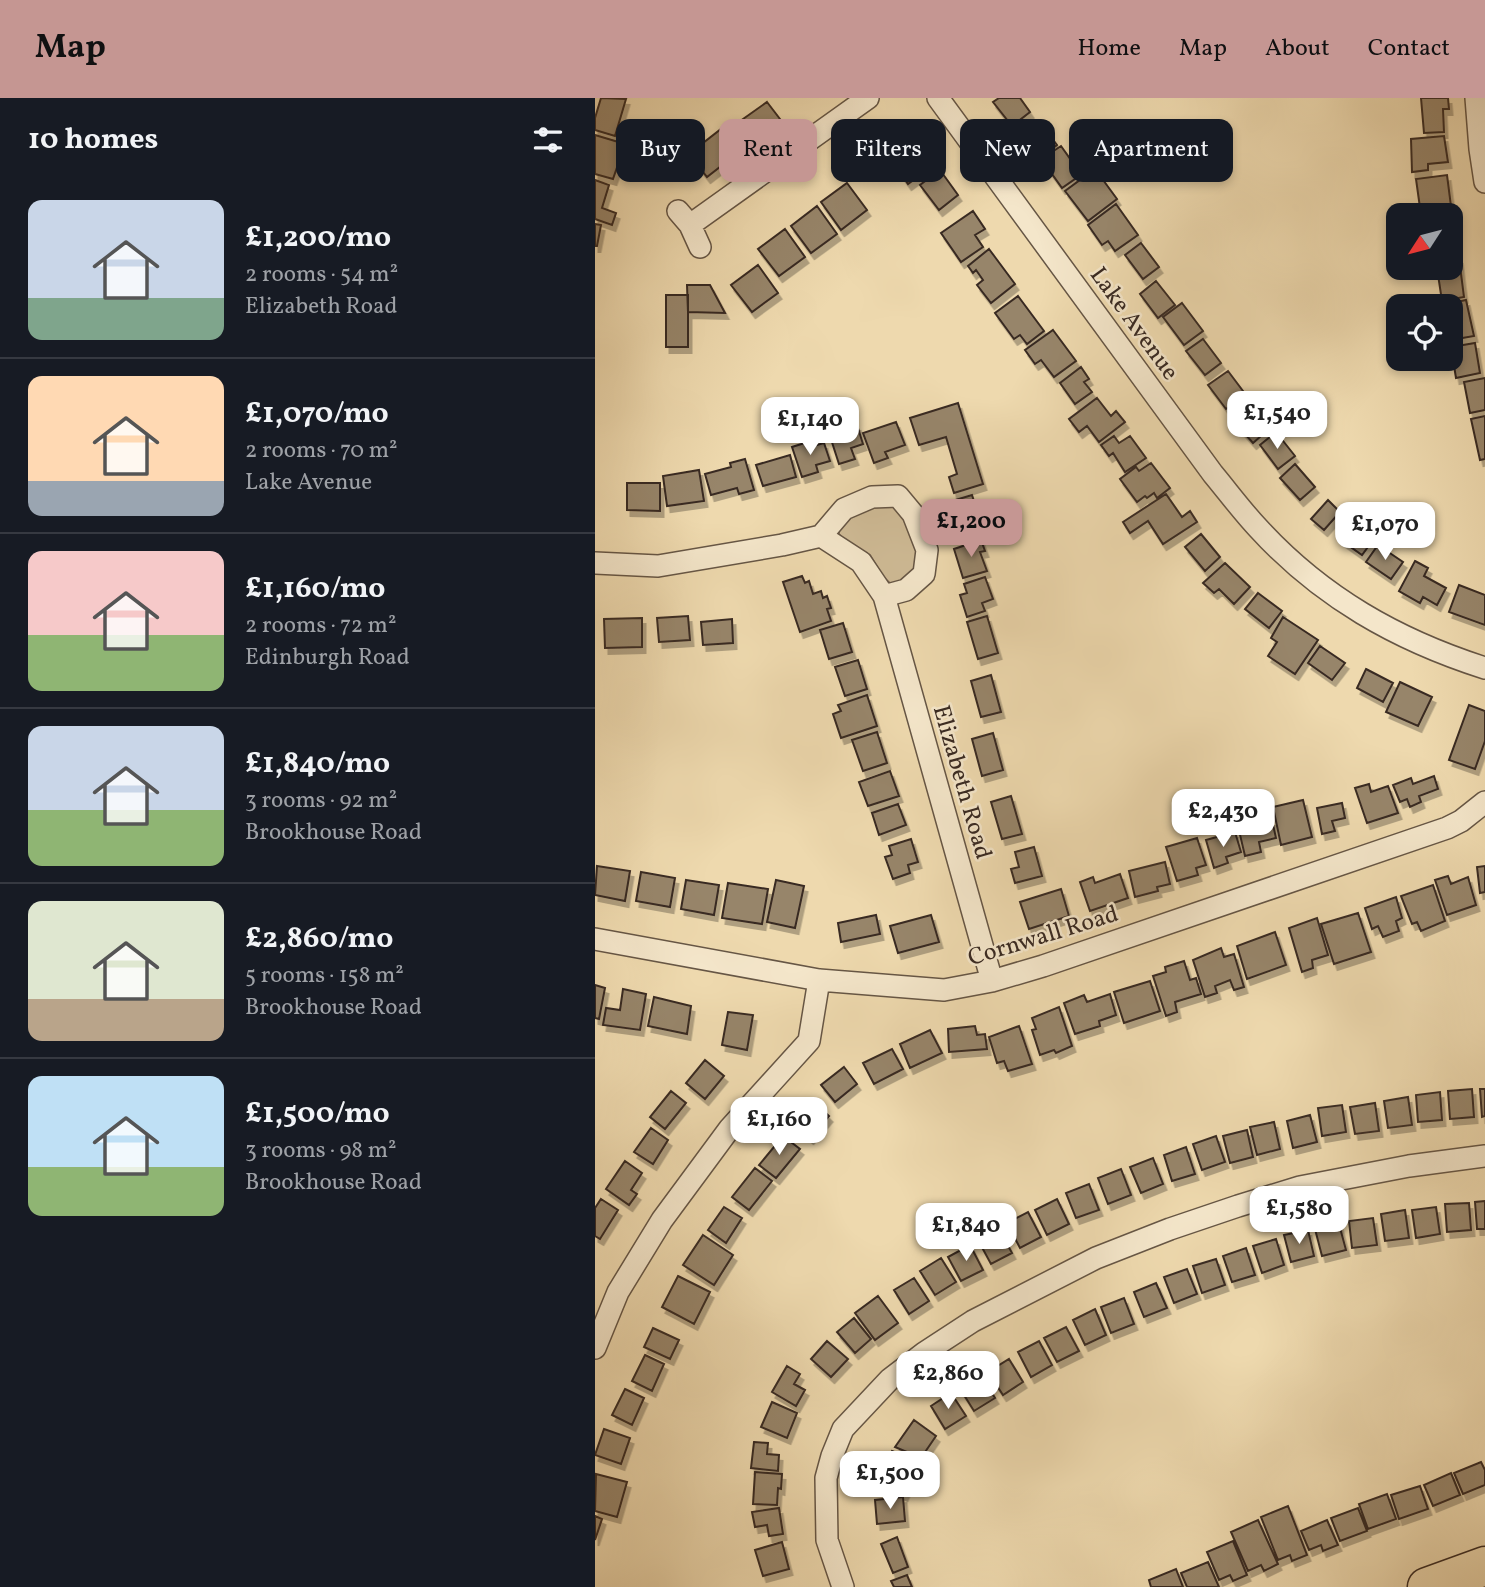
<!DOCTYPE html>
<html lang="en">
<head>
<meta charset="utf-8">
<style>
	:root { --surface:#171b24; --page:#20242c; --text:#f1f3f6; --muted:#9ea1a6; --line:#363941; --accent:#c59692 }
	body { margin:0; font-family:Vollkorn,serif; background:var(--page); color:var(--text); height:100vh; display:flex; flex-direction:column; font-size:26px; white-space:nowrap }
	* { box-sizing:border-box; margin:0 }
	p { font-size:23px; color:var(--muted) }
	.icon { flex:none; width:38px; height:38px; fill:none; stroke:currentColor; stroke-width:2; stroke-linecap:round; stroke-linejoin:round }
	.map { position:relative; flex:1; overflow:hidden }
	.panel { display:flex; flex-direction:column; background:var(--surface); width:595px }
	.panel>* { flex:none }
	.banner { position:absolute; left:21px; top:21px; width:665px; height:63px; display:flex; gap:14px }
	.needle { width:46px; rotate:234deg }
	.fabs { position:absolute; left:791px; top:105px; display:grid; gap:14px }
	.fabs a { display:grid; place-items:center; width:77px; height:77px; border-radius:14px; background:var(--surface); box-shadow:0 4px 10px #0003; font-size:35px }
	.price { position:absolute; translate:-50% -60px; padding:0 16px; border-radius:14px; background:#fff; color:#222; font-size:23px; line-height:46px; filter:drop-shadow(0 2px 4px #0008) }
	.price::after { content:''; position:absolute; left:50%; top:42px; width:21px; height:16px; margin-left:-10px; background:inherit; clip-path:polygon(0 0,100% 0,50% 100%) }
	.price.on { background:var(--accent); color:#111 }
	ul { padding:0; list-style:none }
	li { display:flex; align-items:center; gap:21px; height:175px; padding:0 28px }
	li+li { border-top:2px solid var(--line) }
	li span { display:grid; place-items:center; flex:none; width:196px; height:140px; border-radius:14px; color:#555 }
	li>.icon { margin-inline-start:auto }
	span .icon { width:84px; height:84px; fill:#fffc; stroke-width:1 }
	li b { font-size:30px }
	h2 { display:flex; justify-content:space-between; align-items:center; height:84px; padding:0 28px; font-size:30px }
	.pill { padding:0 24px; border-radius:14px; background:var(--surface); box-shadow:0 4px 10px #0003; font-size:24px; line-height:63px }
	.pill.on { background:var(--accent); color:#111 }
	header { display:flex; align-items:center; gap:42px; box-sizing:border-box; height:98px; padding:0 35px; background:var(--accent); color:#111 }
	header strong { font-size:33px }
	nav { display:flex; gap:38px; margin-inline-start:auto; font-size:24px }
	main { display:flex; flex:1; min-height:0 }
	.map>svg:first-child { display:block }
	.green { fill:#cfbb96; stroke:#84725c; stroke-width:2 }
	.building { fill:#97856b; stroke:#392a22; stroke-width:2; filter:url(#shadow) }
	.lines { fill:none; stroke-linecap:round; stroke-linejoin:round }
	.street-casing { stroke:#665645; stroke-width:24 }
	.highway-casing { stroke:#392a22; stroke-width:41 }
	.street { stroke:#f4e6ca; stroke-width:21 }
	.highway { stroke:#eed9ae; stroke-width:38 }
	.labels { text-anchor:middle; stroke-width:5; stroke-linejoin:round; paint-order:stroke }
	.street-label { font-size:24px; fill:#392a22; stroke:#f4e6ca }
</style>
</head>
<body>
<header>
<strong>Map</strong>
<nav><a>Home</a><a>Map</a><a>About</a><a>Contact</a></nav>
</header>
<main>
<section class="panel">
<h2>10 homes<svg class="icon" aria-label="filters" viewBox="0 0 24 24"><path d="M4 7h16M4 17h16"/><circle cx="9" cy="7" r="2"/><circle cx="15" cy="17" r="2"/></svg></h2>
<ul>
<li><span style="background:linear-gradient(#c9d6e8 70%,#7fa58c 0)"><svg class="icon" aria-label="home" viewBox="0 0 24 24"><path d="M3 11l9-7 9 7M6 9v11h12V9"/></svg></span><div><b>£1,200/mo</b><p>2 rooms · 54 m²</p><p>Elizabeth Road</p></div></li>
<li><span style="background:linear-gradient(#ffd9b3 75%,#9aa5b1 0)"><svg class="icon" aria-label="home" viewBox="0 0 24 24"><path d="M3 11l9-7 9 7M6 9v11h12V9"/></svg></span><div><b>£1,070/mo</b><p>2 rooms · 70 m²</p><p>Lake Avenue</p></div></li>
<li><span style="background:linear-gradient(#f6c9c9 60%,#8fb573 0)"><svg class="icon" aria-label="home" viewBox="0 0 24 24"><path d="M3 11l9-7 9 7M6 9v11h12V9"/></svg></span><div><b>£1,160/mo</b><p>2 rooms · 72 m²</p><p>Edinburgh Road</p></div></li>
<li><span style="background:linear-gradient(#c9d6e8 60%,#8fb573 0)"><svg class="icon" aria-label="home" viewBox="0 0 24 24"><path d="M3 11l9-7 9 7M6 9v11h12V9"/></svg></span><div><b>£1,840/mo</b><p>3 rooms · 92 m²</p><p>Brookhouse Road</p></div></li>
<li><span style="background:linear-gradient(#dfe7d0 70%,#b9a48a 0)"><svg class="icon" aria-label="home" viewBox="0 0 24 24"><path d="M3 11l9-7 9 7M6 9v11h12V9"/></svg></span><div><b>£2,860/mo</b><p>5 rooms · 158 m²</p><p>Brookhouse Road</p></div></li>
<li><span style="background:linear-gradient(#bfe0f5 65%,#8fb573 0)"><svg class="icon" aria-label="home" viewBox="0 0 24 24"><path d="M3 11l9-7 9 7M6 9v11h12V9"/></svg></span><div><b>£1,500/mo</b><p>3 rooms · 98 m²</p><p>Brookhouse Road</p></div></li>
</ul>
</section>
<div class="map">
<svg width="890" height="1489" viewBox="0 0 890 1489">
	<defs>
		<filter id="shadow"><feDropShadow dx="3.5" dy="6" stdDeviation="0" flood-color="#0004"/></filter>
	</defs>
	<rect width="100%" height="100%" fill="#eed9ae"/>
	<filter id="stains"><feTurbulence type="fractalNoise" baseFrequency=".00286" numOctaves="4"/><feColorMatrix values="0 0 0 0 .2 0 0 0 0 .09 0 0 0 0 .02 0 0 0 .5 -.17"/></filter>
	<radialGradient id="worn" r=".72"><stop offset=".6" stop-color="#630" stop-opacity="0"/><stop offset="1" stop-color="#630" stop-opacity=".3"/></radialGradient>
	<path class="green" d="M289 407 297 408 306 412 324 461 316 483 296 486 288 479 275 457 252 446 244 436 243 428 254 414Z"/>
	<path class="building" d="M6 0 31 1 20 38 0 32V20Z
		M404 0H425L435 14 417 28 398 4Z
		M826 0H853L854 11H848L849 34 829 35Z
		M172 4 188 25 149 52 134 31Z
		M306 23 320 42 327 37 333 46 325 52 337 68 313 86 306 76 313 70 309 64 305 67 283 39Z
		M444 23 462 47 446 59 428 35Z
		M126 31 144 54 112 79 94 56Z
		M0 37 30 46 18 81 0 76Z
		M849 38 853 64 833 66V72L817 74 816 41Z
		M466 48 476 62 489 53 500 67 467 90 452 69 457 66 451 58Z
		M500 71 522 101 493 123 470 93Z
		M345 72 363 97 344 112 325 87Z
		M852 77 857 116 826 117 821 81Z
		M0 82 14 87 7 110 21 115 17 127 0 121Z
		M252 85 272 112 246 132 226 104Z
		M521 106 543 137 520 153 513 143 507 147 493 127Z
		M222 108 242 136 216 155 196 128Z
		M378 113 390 131 380 137 388 149 366 164 346 135Z
		M856 119 862 158 856 159Z
		M0 126 6 127 2 148H0Z
		M190 131 210 159 184 178 163 151Z
		M546 145 564 169 548 181 530 157Z
		M394 151 420 186 396 205 382 187 388 182 381 172 378 175 373 168Z
		M864 160 869 199 847 203 842 170H856V162Z
		M163 167 183 195 157 214 136 187Z
		M561 183 580 207 563 220 545 196Z
		M92 187H115L130 215 93 214Z
		M71 197H93V249H71Z
		M423 198 449 233 432 246 425 237 419 241 400 215Z
		M871 202 879 238 856 242V208H848L847 207Z
		M587 205 608 233 589 247 568 219Z
		M458 232 481 263 459 279 446 262 440 266 430 252Z
		M608 241 626 265 610 277 591 253Z
		M880 245 885 275 861 280 856 249Z
		M486 269 494 281 489 284 497 294 480 306 465 285Z
		M633 273 651 297 631 311 613 287Z
		M890 280V312L875 315 869 284Z
		M502 300 516 318 521 313 530 324 504 344 492 328 484 334 474 321Z
		M363 305 388 386 359 395 354 379 362 376 351 339 324 347 315 320Z
		M651 305 674 331 658 345 635 319Z
		M890 318V361L885 362 876 321Z
		M301 324 310 347 290 354 293 360 279 365 268 335Z
		M262 327 268 346 256 350 260 361 244 366 234 335Z
		M681 334 700 358 683 371 665 347Z
		M519 338 524 345 535 338 551 360 530 374 518 355 514 358 506 347Z
		M216 343 218 348 229 345 235 363 221 367 223 374 207 379 197 349Z
		M195 357 201 379 168 388 161 367Z
		M150 361 159 392 144 396 142 390 116 397 110 376 136 369 135 365Z
		M556 365 575 390 562 400 559 395 552 400 550 398 542 404 525 381 541 369 544 373Z
		M700 366 720 389 705 402 685 380Z
		M104 372 109 403 72 408 68 378Z
		M32 385H65V413L32 412Z
		M571 396 587 419 595 413 602 424 568 446 553 423 535 435 528 424Z
		M377 397 389 434 364 442 362 433 354 436 344 407Z
		M733 402 745 414 729 432 716 421Z
		M757 421 781 438 767 457 743 440Z
		M606 436 625 459 610 473 590 449Z
		M386 442 390 453 385 454 392 473 368 480 359 451Z
		M783 447 808 464 796 481 771 464Z
		M820 463 833 470 829 478 851 490 842 507 828 499 825 505 804 493Z
		M630 465 655 489 639 506 624 491 619 495 608 485Z
		M207 478 210 485 214 483 218 496 226 493 228 500 232 498 236 510 232 511 236 523 205 534 188 484Z
		M390 479 398 501 387 505 390 513 372 519 365 497 372 495 369 486Z
		M864 487 890 497V527L854 514Z
		M663 495 687 513 674 530 650 511Z
		M93 518 95 542 64 544 62 520Z
		M392 518 403 555 383 561 372 524Z
		M688 519 723 542 700 576 673 558 682 544 676 540Z
		M47 520V549L10 550 9 521Z
		M137 521 138 545 108 547 106 524Z
		M248 525 257 554 234 561 225 532Z
		M725 548 750 565 737 582 713 565Z
		M263 562 272 591 250 598 240 569Z
		M771 571 798 585 788 604 762 590Z
		M396 577 406 614 386 619 376 583Z
		M805 584 837 599 823 628 791 614Z
		M272 597 282 628 246 640 238 616 246 613 243 607Z
		M874 607 890 613V643L880 671 854 662Z
		M282 634 292 665 268 673 257 642Z
		M398 635 408 672 387 678 377 641Z
		M295 673 304 698 273 708 264 684Z
		M839 678 843 691 824 698 826 704 815 709 812 701 805 704 798 687 816 680 818 686Z
		M774 686 776 694 793 688 803 715 772 725 760 690Z
		M416 698 427 736 407 741 396 704Z
		M708 702 717 739 686 747 678 709Z
		M747 705 750 720 737 723 740 733 727 736 722 710Z
		M303 706 311 727 284 737 277 715Z
		M667 717 668 724 677 722 681 740 664 744 666 754 650 758 642 724Z
		M640 734 646 754 631 759 633 765 619 770 611 742Z
		M602 740 611 767 601 770 603 777 582 783 571 749Z
		M316 741 323 764 313 767 315 775 298 781 290 759 297 757 294 748Z
		M439 749 447 778 420 785 416 771 424 769 420 754Z
		M570 764 575 786 562 789 563 793 540 799 534 773Z
		M2 768 35 773 30 803 0 797Z
		M890 768V794L885 795 882 769Z
		M46 774 80 780 75 809 41 803Z
		M525 776 533 800 495 813 485 784 498 779 500 785Z
		M853 778 856 786 873 779 881 807 852 817 840 782Z
		M91 782 124 787 119 817 86 811Z
		M181 782 209 788 200 830 172 824Z
		M133 785 173 791 167 826 127 820Z
		M838 787 850 823 826 833 822 824 817 826 806 798Z
		M466 791 474 818 434 831 425 804Z
		M801 799 807 820 801 823 804 833 788 839 783 828 777 831 770 810Z
		M763 815 776 854 739 866 726 826Z
		M281 817 285 836 246 844 243 825Z
		M336 817 344 844 303 855 295 828Z
		M722 820 733 857 717 862 718 870 707 874 694 830Z
		M680 834 691 867 652 881 642 848Z
		M626 850 629 859 639 856 649 889 639 892 635 882 620 888 622 895 610 899 598 862Z
		M589 863 595 882 601 880 606 896 580 904 582 914 571 918 558 878 571 874 570 869Z
		M555 883 565 913 529 925 519 894Z
		M0 887 10 890 4 921 0 920Z
		M28 891 51 896 45 932 8 927 11 910 25 912Z
		M515 896 521 917 504 923 505 928 480 936 469 905 489 897 492 904Z
		M59 899 96 908 92 936 53 928Z
		M464 909 477 948 461 955 459 952 445 957 437 932 441 931 437 920Z
		M133 914 158 917 152 952 127 947Z
		M380 928 382 937 390 936 392 951 354 954 353 931Z
		M424 928 437 966 413 973 409 963 402 965 394 939Z
		M335 932 347 955 315 970 305 946Z
		M297 951 308 971 279 986 268 965Z
		M110 962 129 978 110 1001 91 985Z
		M249 969 262 986 240 1004 226 987Z
		M877 991 879 1019 855 1021 853 993Z
		M885 991H890V1018L887 1019Z
		M76 993 91 1005 70 1031 55 1019Z
		M845 994 847 1022 823 1024 821 997Z
		M813 999 817 1027 793 1030 789 1003Z
		M219 1004 234 1018 215 1040 199 1025Z
		M780 1005 784 1033 760 1036 755 1009Z
		M747 1007 751 1034 727 1038 723 1010Z
		M715 1017 722 1044 698 1050 692 1023Z
		M679 1024 685 1051 662 1057 655 1029Z
		M56 1030 73 1042 58 1066 39 1054Z
		M652 1032 658 1059 635 1065 628 1038Z
		M188 1038 205 1051 181 1080 164 1067Z
		M621 1038 630 1064 607 1072 598 1046Z
		M591 1049 600 1076 577 1083 569 1057Z
		M558 1060 568 1086 546 1095 535 1069Z
		M30 1063 47 1075 36 1092 42 1096 34 1107 11 1091Z
		M160 1070 177 1083 154 1112 137 1099Z
		M526 1071 536 1097 513 1106 503 1080Z
		M494 1086 504 1112 481 1120 471 1095Z
		M6 1101 23 1112 5 1141 0 1138V1110Z
		M462 1101 474 1126 452 1137 440 1112Z
		M890 1103V1131H882L880 1104Z
		M874 1105 876 1132 852 1134 850 1106Z
		M129 1109 147 1120 131 1145 113 1132Z
		M841 1109 845 1136 821 1140 817 1112Z
		M810 1112 814 1140 790 1143 786 1116Z
		M433 1114 446 1139 425 1150 412 1125Z
		M778 1120 782 1147 757 1150 754 1123Z
		M744 1126 751 1152 727 1158 720 1131Z
		M404 1131 417 1155 396 1166 383 1142Z
		M713 1132 719 1158 696 1164 689 1137Z
		M108 1137 138 1157 119 1187 88 1167Z
		M681 1141 689 1167 667 1175 658 1148Z
		M375 1147 388 1172 366 1183 353 1159Z
		M651 1150 660 1177 637 1184 628 1158Z
		M346 1160 361 1184 340 1197 325 1173Z
		M621 1161 630 1187 607 1195 598 1168Z
		M592 1171 602 1196 579 1205 569 1179Z
		M83 1178 115 1194 99 1226 67 1209Z
		M319 1180 334 1203 314 1216 299 1192Z
		M561 1185 572 1210 549 1219 539 1194Z
		M283 1198 303 1225 280 1242 260 1215Z
		M529 1200 539 1226 516 1235 506 1209Z
		M500 1211 511 1237 490 1247 478 1222Z
		M259 1220 276 1241 260 1255 242 1234Z
		M471 1229 484 1253 462 1264 449 1240Z
		M58 1230 84 1242 75 1261 49 1249Z
		M232 1243 253 1261 236 1279 216 1261Z
		M444 1243 457 1267 436 1279 423 1254Z
		M50 1257 69 1266 57 1293 37 1283Z
		M414 1261 428 1284 408 1297 393 1274Z
		M192 1268 205 1276 199 1286 210 1292 201 1308 177 1294Z
		M385 1276 400 1300 379 1313 364 1289Z
		M30 1291 49 1300 37 1327 17 1317Z
		M356 1295 371 1318 350 1331 336 1308Z
		M177 1304 202 1315 192 1340 166 1329Z
		M319 1322 341 1338 326 1360 300 1349Z
		M9 1331 35 1340 26 1366 0 1357Z
		M159 1344 173 1345 172 1356 184 1357 183 1373 156 1370Z
		M297 1353 323 1364 309 1397 283 1386Z
		M886 1364 890 1372V1387L868 1396 859 1375Z
		M160 1374 187 1376 186 1391 183 1390 182 1407 158 1406Z
		M856 1375 865 1397 838 1408 829 1387Z
		M1 1376 32 1384 22 1419 0 1413Z
		M825 1388 833 1411 804 1421 796 1397Z
		M792 1396 801 1421 773 1431 764 1406Z
		M308 1399 310 1423 282 1426 280 1402Z
		M693 1408 712 1457 697 1463 695 1457 683 1462 666 1419Z
		M184 1410 188 1436 174 1438 172 1427 160 1429 157 1414Z
		M763 1410 772 1433 745 1443 736 1420Z
		M0 1418 7 1421 0 1442Z
		M663 1422 683 1466 669 1473 666 1467 653 1473 636 1434Z
		M732 1422 743 1447 728 1453 726 1447 714 1452 706 1433Z
		M302 1439 313 1469 298 1475 286 1446Z
		M638 1443 652 1477 638 1483 635 1477 624 1482 612 1454Z
		M187 1444 194 1471 168 1478 160 1452Z
		M613 1464 624 1489H592L586 1475Z
		M581 1471 588 1489H556L554 1482Z
		M312 1477 317 1489H299L296 1483Z"/>
	<g class="lines">
		<g class="street-casing">
			<path id="street" d="M343 0 618 376C633 394 647 413 663 430 726 499 802 542 890 570
				M881 0 885 51 890 84
				M83 113 95 127 105 149
				M95 127 273 0
				M226 438 249 411 277 399 303 398 318 416 332 452 329 476 311 492 289 498
				M0 465 63 468 187 447 226 438 266 464 289 498 397 883
				M0 841 224 882 349 892 397 883 448 868 852 730 866 723 890 704
				M0 1250 23 1194 67 1122 135 1030 214 943 224 882
				M248 1489 232 1442 231 1380 237 1358 248 1331 295 1281 329 1255 378 1223 501 1160 575 1131 643 1108 705 1089 814 1068 890 1058"/>
		</g>
		<g class="highway-casing">
			<path id="highway" d="M832 1489 890 1468"/>
		</g>
		<use href="#street" class="street"/>
		<use href="#highway" class="highway"/>
	</g>
	<g class="labels">
		<g class="street-label">
			<text transform="translate(540 225) rotate(54)" y="8">Lake Avenue</text>
			<text transform="translate(368 684) rotate(74)" y="8">Elizabeth Road</text>
			<text transform="translate(448 837) rotate(-17)" y="8">Cornwall Road</text>
		</g>
	</g>
	<rect width="100%" height="100%" filter="url(#stains)"/>
	<rect width="100%" height="100%" fill="url(#worn)"/>
</svg>
<div class="fabs">
<a><svg class="needle" viewBox="-14 -14 28 28"><path d="M0-13l5 13h-10z" fill="#e53935"/><path d="M0 13l5-13h-10z" fill="#9ea1a6"/></svg></a>
<a><svg class="icon" aria-label="locate" viewBox="0 0 24 24"><circle cx="12" cy="12" r="6"/><path d="M12 2v4M12 18v4M2 12h4M18 12h4"/></svg></a>
</div>
<b class="price" style="left:682px;top:353px">£1,540</b>
<b class="price" style="left:215px;top:359px">£1,140</b>
<b class="price on" style="left:376px;top:461px">£1,200</b>
<b class="price" style="left:790px;top:464px">£1,070</b>
<b class="price" style="left:628px;top:751px">£2,430</b>
<b class="price" style="left:184px;top:1059px">£1,160</b>
<b class="price" style="left:704px;top:1148px">£1,580</b>
<b class="price" style="left:371px;top:1165px">£1,840</b>
<b class="price" style="left:353px;top:1313px">£2,860</b>
<b class="price" style="left:295px;top:1413px">£1,500</b>
<div class="banner">
<a class="pill">Buy</a>
<a class="pill on">Rent</a>
<a class="pill">Filters</a>
<a class="pill">New</a>
<a class="pill">Apartment</a>
</div>
</div>
</main>
</body>
</html>
